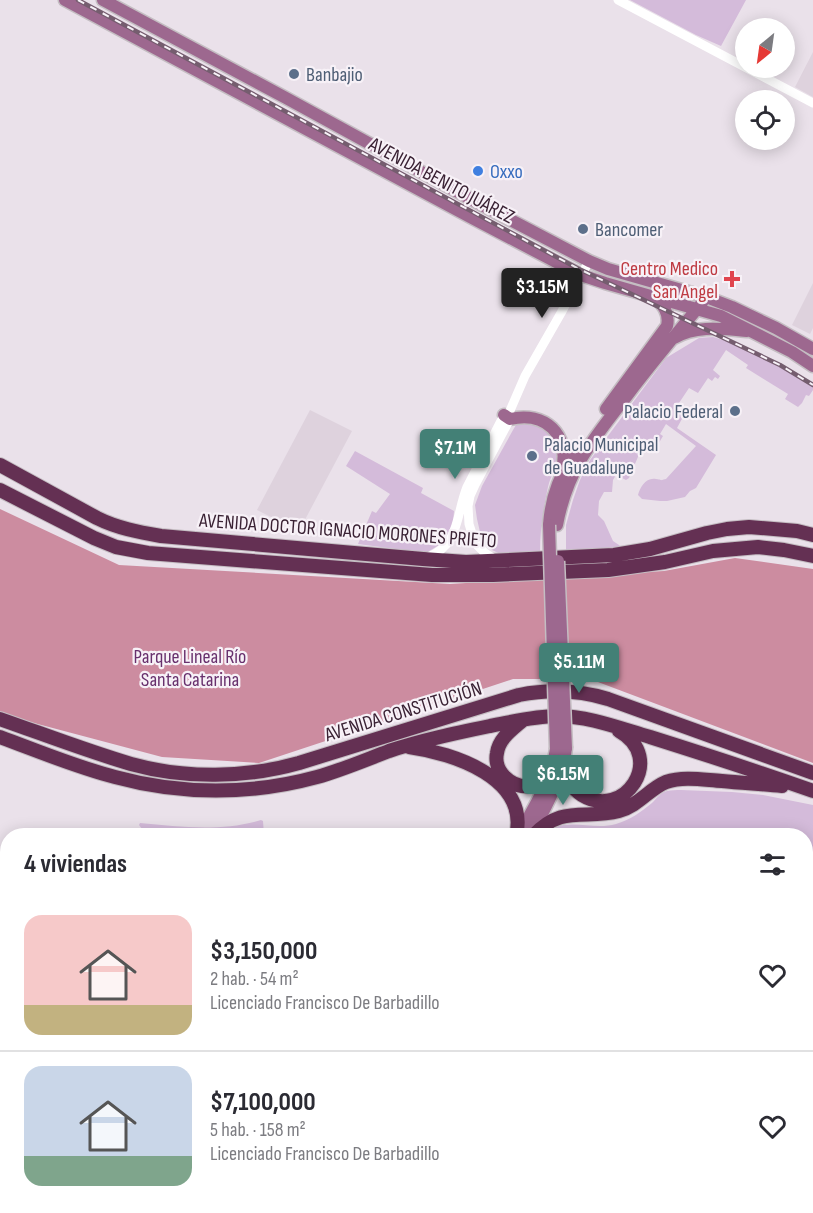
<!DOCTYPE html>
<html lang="es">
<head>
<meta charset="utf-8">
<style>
	:root { --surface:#fff; --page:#f2f2f3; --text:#2b2b33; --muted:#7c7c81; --line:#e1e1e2; --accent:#438076 }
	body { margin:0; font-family:"Sofia Sans Condensed",sans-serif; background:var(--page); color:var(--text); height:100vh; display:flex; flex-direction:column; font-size:22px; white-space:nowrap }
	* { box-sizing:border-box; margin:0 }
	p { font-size:20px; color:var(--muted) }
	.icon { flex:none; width:33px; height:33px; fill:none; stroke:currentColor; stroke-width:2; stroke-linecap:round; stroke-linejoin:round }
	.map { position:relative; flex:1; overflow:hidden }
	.panel { position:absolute; left:0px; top:828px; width:813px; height:386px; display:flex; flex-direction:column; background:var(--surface); border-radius:24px 24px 0 0; box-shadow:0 3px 15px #0003 }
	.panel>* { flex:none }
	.needle { width:39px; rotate:209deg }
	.buttons { position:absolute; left:735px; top:18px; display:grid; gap:12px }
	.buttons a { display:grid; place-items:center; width:60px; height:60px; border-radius:50%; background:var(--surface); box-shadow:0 3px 15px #0003; font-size:30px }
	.price { position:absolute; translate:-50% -51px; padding:0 14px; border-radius:6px; background:var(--accent); color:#fff; font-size:20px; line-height:39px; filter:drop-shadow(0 2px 3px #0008) }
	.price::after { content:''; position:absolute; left:50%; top:36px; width:18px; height:14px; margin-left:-9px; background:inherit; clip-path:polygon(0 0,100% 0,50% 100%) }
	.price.selected { background:#222; color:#fff }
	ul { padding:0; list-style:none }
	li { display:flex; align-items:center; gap:18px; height:150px; padding:0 24px }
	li+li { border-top:2px solid var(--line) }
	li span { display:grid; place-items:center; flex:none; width:168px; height:120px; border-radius:18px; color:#555 }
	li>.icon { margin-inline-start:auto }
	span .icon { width:72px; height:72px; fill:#fffc; stroke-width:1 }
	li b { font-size:26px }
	h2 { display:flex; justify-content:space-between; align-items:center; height:72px; padding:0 24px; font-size:26px }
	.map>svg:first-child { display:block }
	.built { fill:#ded2dd }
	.green { fill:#d4bbda }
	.water { fill:#cc8ca0 }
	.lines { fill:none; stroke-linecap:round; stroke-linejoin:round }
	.major-casing { stroke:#c4bdc2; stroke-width:15 }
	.highway-casing { stroke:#c4bdc2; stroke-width:16 }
	.minor { stroke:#fff; stroke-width:9 }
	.major { stroke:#9d688f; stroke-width:12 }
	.highway { stroke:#643053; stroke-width:14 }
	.rail-casing { stroke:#755d6f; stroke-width:4.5 }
	.rail { stroke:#f7f1f7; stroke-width:2; stroke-dasharray:7; stroke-linecap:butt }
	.major-bridge-casing { stroke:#c4bdc2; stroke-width:15; stroke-linecap:butt }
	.major-bridge { stroke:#9d688f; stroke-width:12 }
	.service-dot { fill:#5c6f8a; stroke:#f7f1f7; stroke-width:2 }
	.shop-dot { fill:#3f7fe0; stroke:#f7f1f7; stroke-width:2 }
	.health-dot { fill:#e0444e; stroke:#f7f1f7; stroke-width:2 }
	.labels { text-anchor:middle; stroke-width:4.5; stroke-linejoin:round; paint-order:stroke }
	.service-label { font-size:20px; fill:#4e5e75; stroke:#f7f1f7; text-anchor:start }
	.shop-label { font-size:20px; fill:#366cbe; stroke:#f7f1f7; text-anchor:start }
	.street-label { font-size:20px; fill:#3a2234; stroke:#f7f1f7 }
	.health-label { font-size:20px; fill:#be3a42; stroke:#f7f1f7; text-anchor:end }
	.park-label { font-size:20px; fill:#68306d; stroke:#f7f1f7 }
</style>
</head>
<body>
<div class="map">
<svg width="813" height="1213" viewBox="0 0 813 1213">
	<rect width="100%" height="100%" fill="#eae1ea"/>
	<path class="built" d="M813 52V97L795 87Z
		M813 283V328L810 334 792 325Z
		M310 410 352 431 299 531 257 510Z
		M7 1011V1123L0 1122V1025Z
		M641 1206H773L786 1213H636Z"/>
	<path class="green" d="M630 0H746L721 46 696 35Z
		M713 337 730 342 813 383V390L809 396 806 395 802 403 798 407 785 399 788 394 746 368 748 365 726 350 713 370 720 376 718 379 715 377 712 381 708 378 698 393 689 388 675 409 684 415 677 428 716 455 696 488 690 491 685 497 667 501H660L642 499 638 495C640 487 646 477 656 479 665 480 657 481 666 479L696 446 666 424 660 434 663 436 653 453 643 445 629 478 626 480 616 475 613 480 612 492H604L599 501 598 515 604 521 613 541 619 545 623 550 566 553V525L573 500 580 480 590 460 666 358 699 338Z
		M524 422C530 423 537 425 542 428 557 436 559 454 554 469 552 476 549 481 548 487 543 510 540 530 540 553L505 556 492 550 486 545 480 532 477 519 475 505 482 486 513 430 516 425Z
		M355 451 423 488 421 493 454 511 453 523 444 542 426 553 358 544 372 511 376 513 390 494 346 466Z
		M681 790 732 792 763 795 813 805V933L806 929V836H632L622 830 619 835H569L555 827C575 820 595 830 616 824 630 820 641 812 652 803 657 798 660 793 667 791 671 790 676 790 681 790Z
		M261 820 263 821 264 835H154L142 829 139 825 140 823C181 827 221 832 261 820Z"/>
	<path class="water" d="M0 509 119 565 450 584 664 571 735 558 813 569V763L590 679H513L259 763 162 757 0 714Z"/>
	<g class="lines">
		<g class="major-casing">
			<path id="major" d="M65 0 472 218 581 275 605 283 721 316 792 352 813 366
				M103 0 286 98 480 204 589 261 608 269 706 297 732 307 776 328 813 349
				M674 338C697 325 722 329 747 331
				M606 409 667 326C670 313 663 305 654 296
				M504 415 510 419C545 411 570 434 562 470
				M549 525C551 495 561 472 578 448
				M557 525C567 470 593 439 626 397 651 364 676 334 702 303
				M518 836C534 807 551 782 556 749
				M531 836C545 807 562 780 566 748
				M316 1213 320 1206
				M330 1213 334 1206"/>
		</g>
		<g class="highway-casing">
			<path id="highway" d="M0 465 97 518C117 528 138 532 161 536L423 559 466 562 614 555 650 549 707 533 727 529 749 527 797 531 813 535
				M0 490 94 538 116 547 148 553 432 575H493L608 570 665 562 713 551 758 547 784 550 813 556
				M0 719C43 734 87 751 131 764 185 779 246 778 299 763L519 695C550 689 578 690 608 699L813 773
				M523 720C513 729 499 738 497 753 493 771 511 788 529 786 537 785 543 780 550 775
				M0 737C38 751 76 767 115 777 181 795 251 795 317 777 342 770 365 760 389 751 422 740 456 733 490 726 512 722 535 716 557 716 589 716 619 728 650 737 704 754 759 772 813 791
				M409 747C453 753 530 778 516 836
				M564 764C565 776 571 788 582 795 624 821 667 758 619 731
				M533 836C562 804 585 820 619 811 638 806 649 789 666 782 684 776 704 780 722 781 742 783 762 784 782 786
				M0 1112 8 1114
				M0 1128 8 1129
				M365 1206 399 1213
				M464 1206 498 1213
				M338 1213 355 1206"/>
		</g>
		<path class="minor" d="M618 0 813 103
			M428 557C460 545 456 514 467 487L504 415 509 413
			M496 560 485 553 475 543 469 524 468 506 470 496 475 485 510 419 509 413 525 376 561 313 589 261"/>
		<use href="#major" class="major"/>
		<use href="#highway" class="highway"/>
		<g class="rail-casing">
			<path id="rail" d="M78 0 577 268 780 365 813 385
				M0 1125 8 1127
				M395 1206 428 1213
				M421 1206 455 1213"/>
		</g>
		<use href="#rail" class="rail"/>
		<g class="major-bridge-casing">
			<path id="major-bridge" d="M549 525 556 749
				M558 561 566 748"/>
		</g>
		<use href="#major-bridge" class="major-bridge"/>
	</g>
	<g class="service-dot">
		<circle cx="294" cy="74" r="6"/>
		<circle cx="583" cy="229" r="6"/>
		<circle cx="735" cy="411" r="6"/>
		<circle cx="532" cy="456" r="6"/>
	</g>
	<circle class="shop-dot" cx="478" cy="171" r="6"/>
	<path class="health-dot" d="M729 270h6v6h6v6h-6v6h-6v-6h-6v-6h6z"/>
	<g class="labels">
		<g class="service-label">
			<text x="306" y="81">Banbajio</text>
			<text x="595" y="236">Bancomer</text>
			<text x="723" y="418" text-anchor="end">Palacio Federal</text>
			<text x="544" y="451">Palacio Municipal<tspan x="544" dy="23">de Guadalupe</tspan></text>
		</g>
		<g class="shop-label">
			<text x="490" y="178">Oxxo</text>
		</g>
		<g class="street-label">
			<text transform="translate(442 180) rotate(28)" y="7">AVENIDA BENITO JUÁREZ</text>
			<text transform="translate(348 530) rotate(4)" y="7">AVENIDA DOCTOR IGNACIO MORONES PRIETO</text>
			<text transform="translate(403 711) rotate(-17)" y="7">AVENIDA CONSTITUCIÓN</text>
		</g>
		<g class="health-label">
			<text x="718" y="275">Centro Medico<tspan x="718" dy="23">San Angel</tspan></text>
		</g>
		<g class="park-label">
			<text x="190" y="663">Parque Lineal Río<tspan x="190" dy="23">Santa Catarina</tspan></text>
		</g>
	</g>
</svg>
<div class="buttons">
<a><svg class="needle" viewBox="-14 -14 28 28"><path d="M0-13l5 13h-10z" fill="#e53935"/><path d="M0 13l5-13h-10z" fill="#7c7c81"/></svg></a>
<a><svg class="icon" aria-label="locate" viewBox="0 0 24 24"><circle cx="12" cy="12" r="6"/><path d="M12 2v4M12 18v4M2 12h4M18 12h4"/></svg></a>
</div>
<b class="price selected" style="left:542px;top:319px">$3.15M</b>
<b class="price" style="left:455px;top:480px">$7.1M</b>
<b class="price" style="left:579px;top:694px">$5.11M</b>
<b class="price" style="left:563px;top:806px">$6.15M</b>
<section class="panel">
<h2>4 viviendas<svg class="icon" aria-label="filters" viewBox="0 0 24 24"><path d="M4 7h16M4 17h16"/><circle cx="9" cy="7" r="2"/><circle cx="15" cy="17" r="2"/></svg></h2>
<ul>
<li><span style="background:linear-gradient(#f6c9c9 75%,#c2b280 0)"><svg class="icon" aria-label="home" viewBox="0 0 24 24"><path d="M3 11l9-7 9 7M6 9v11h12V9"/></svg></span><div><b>$3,150,000</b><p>2 hab. · 54 m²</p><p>Licenciado Francisco De Barbadillo</p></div><svg class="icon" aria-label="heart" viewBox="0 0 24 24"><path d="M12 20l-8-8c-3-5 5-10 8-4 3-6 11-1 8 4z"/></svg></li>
<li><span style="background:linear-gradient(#c9d6e8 75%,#7fa58c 0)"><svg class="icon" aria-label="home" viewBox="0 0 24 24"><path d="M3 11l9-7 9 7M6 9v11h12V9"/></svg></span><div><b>$7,100,000</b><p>5 hab. · 158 m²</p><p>Licenciado Francisco De Barbadillo</p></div><svg class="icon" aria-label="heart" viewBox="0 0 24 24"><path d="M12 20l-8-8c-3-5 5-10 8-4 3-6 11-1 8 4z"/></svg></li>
</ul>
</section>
</div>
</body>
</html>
